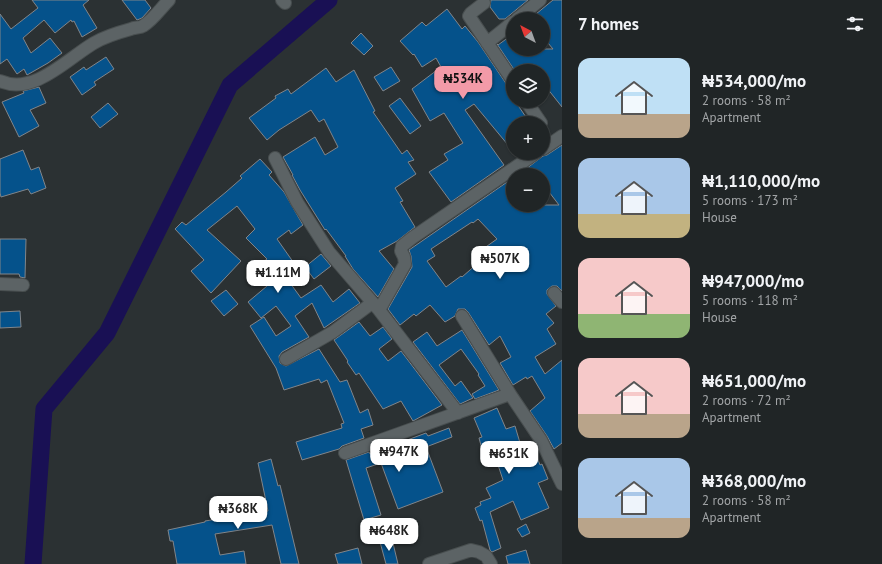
<!DOCTYPE html>
<html lang="en">
<head>
<meta charset="utf-8">
<style>
	:root { --surface:#202526; --page:#282d2e; --text:#f1f3f6; --muted:#a2a5a7; --line:#3d4243; --accent:#f39aa8 }
	body { margin:0; font-family:"PT Sans",sans-serif; background:var(--page); color:var(--text); height:100vh; display:flex; flex-direction:column; font-size:15px; white-space:nowrap }
	* { box-sizing:border-box; margin:0 }
	p { font-size:13px; color:var(--muted) }
	.icon { flex:none; width:22px; height:22px; fill:none; stroke:currentColor; stroke-width:2; stroke-linecap:round; stroke-linejoin:round }
	.map { position:relative; flex:1; overflow:hidden }
	.side { display:flex; flex-direction:column; background:var(--surface); width:320px }
	.side>* { flex:none }
	.needle { width:26px; rotate:319deg }
	.fabs { position:absolute; left:506px; top:12px; display:grid; gap:8px }
	.fabs a { display:grid; place-items:center; width:44px; height:44px; border-radius:50%; background:var(--surface); box-shadow:0 1px 3px #0004,0 0 0 1px var(--line); font-size:20px }
	.price { position:absolute; translate:-50% -34px; padding:0 9px; border-radius:8px; background:#fff; color:#222; font-size:13px; line-height:26px; filter:drop-shadow(0 1px 2px #0008) }
	.price::after { content:''; position:absolute; left:50%; top:24px; width:12px; height:9px; margin-left:-6px; background:inherit; clip-path:polygon(0 0,100% 0,50% 100%) }
	.price.selected { background:var(--accent); color:#111 }
	ul { padding:0; list-style:none }
	li { display:flex; align-items:center; gap:12px; height:100px; padding:0 16px }
	li span { display:grid; place-items:center; flex:none; width:112px; height:80px; border-radius:12px; color:#555 }
	li>.icon { margin-inline-start:auto }
	span .icon { width:48px; height:48px; fill:#fffc; stroke-width:1 }
	li b { font-size:17px }
	h2 { display:flex; justify-content:space-between; align-items:center; height:48px; padding:0 16px; font-size:17px }
	main { display:flex; flex:1; min-height:0 }
	.map>svg:first-child { display:block }
	.lines { fill:none; stroke-linecap:round; stroke-linejoin:round }
	.river { stroke:#191054; stroke-width:17 }
	.building { fill:#05528b; stroke:#81858a; fill-rule:evenodd }
	.minor-casing { stroke:#484e4f; stroke-width:14 }
	.minor { stroke:#5c6365; stroke-width:12 }
</style>
</head>
<body>
<main>
<div class="map">
<svg width="562" height="564" viewBox="0 0 562 564">
	<rect width="100%" height="100%" fill="#2b3133"/>
	<g class="lines">
		<path class="river" d="M33 564 44 409 107 333 230 85 329 0"/>
	</g>
	<path class="building" d="M32 0H89L83 5 97 28 82 37 74 21 72 22 71 20 55 33 44 20 23 38 31 53 50 38 62 53 48 63 27 75 24 69 17 74 7 59 0 64V14L11 29 38 8Z
		M122 0H145L151 8 142 18 137 20Z
		M491 0H528L505 19H499L490 7Z
		M553 0H562V107L543 83V71H538L534 66 532 67 531 66 524 71H515L497 44 498 45 509 37 513 44V49H553L543 37V19H530Z
		M447 9 462 29 465 26 478 42 507 85 513 88V101H515L530 123H513V151L474 104 465 110 504 165 451 202 429 172 448 160 444 154 463 143 444 113 430 121 412 89 441 67 436 58 422 67 414 54 413 55 400 41 422 22 426 26Z
		M361 33 373 46 364 55 351 43Z
		M106 57 114 69 94 82 96 85 82 95 70 77 84 67 86 70Z
		M391 67 400 81 383 91 374 77Z
		M326 68 336 82 354 70 375 111 373 112 402 154 407 150 414 160 408 162 416 174 395 188 403 201 400 202 415 227 397 241 379 251 394 269 378 297 353 269 345 256H346L326 229 325 230 300 190 292 175H293L283 157 315 137 325 155 338 147 324 119 319 122 311 110 279 130 267 140 249 118 276 98 275 96 288 89 291 94Z
		M39 87 46 103 30 110 39 126 19 137 2 102 24 93 23 91Z
		M400 98 421 126 410 134 389 106Z
		M108 103 118 114 100 128 91 117Z
		M562 145V291L557 286H552L547 290V294L556 306 546 314 554 323 547 329 556 344 535 357 545 374 562 360V443L554 449 547 436 530 411 545 398 532 376 527 379 526 377 513 385 500 363 511 357 500 336 489 345 468 312 465 309H458L455 316 445 322 430 305 416 316 414 314 400 325 388 309 412 267 411 256 409 250 513 178V205H559L543 184V175H518L543 156 547 155ZM478 219 497 239 473 256 478 263 462 277 461 276 446 287 427 261 435 256 431 249 472 222 473 223Z
		M23 150 31 170 39 167 46 188 31 194 28 189 1 197 0 193V159Z
		M260 159 272 172 269 175 284 192 303 225 291 234 289 230 277 239 296 266 284 275 293 287 301 298 321 285 333 302 349 289 360 303 324 328 312 303 295 316 309 337 282 352 279 356 280 363 286 366 319 349 340 382 347 380 360 413 368 409 373 425 361 429 364 438 342 446 339 449 302 460 296 442 342 428 341 424 344 423 327 380 321 383 319 379 284 390 276 368 250 326 264 317 276 336 291 326 276 306 261 318 248 302 267 286 254 269 267 259 246 238 255 229 237 206 207 230 241 261 211 293 191 271 204 260 175 229 182 222 186 225 226 192 242 178 240 176Z
		M0 239H26L25 278 20 277 19 274H0Z
		M321 254 331 266 314 279 305 267Z
		M226 290 238 304 224 316 211 301Z
		M20 311 21 327 0 328V312Z
		M359 322 370 336 383 327 392 339 379 349 388 361 401 351 442 405 413 421 401 401 383 409 359 373 356 375 347 362 348 361 334 340Z
		M462 330 499 390 475 399 472 394 485 386 478 375 479 374 461 349 439 365 455 386 461 381 473 398 460 404 413 342 427 332 437 346Z
		M497 408 506 429 515 426 523 453 534 449 540 465 542 464 548 479 538 483 549 508 521 520 513 501 490 512 501 548 492 552 490 550 482 520 480 521 475 508 481 505 480 502 491 498 486 488 503 480 493 450 483 453 479 438 482 437 474 418Z
		M449 428 452 437 426 447 443 492 398 509 381 463 366 468 381 515 364 520 346 460 369 452 370 454 426 433 428 436Z
		M271 459 278 486 280 485 299 564H281L272 525 215 534 220 555 244 551 246 564H177L173 541H170L168 530 205 522V521L268 511 258 463Z
		M526 524 530 533 522 537 517 529Z
		M392 539 398 564H386L380 542Z
		M358 548 362 564H338L335 554Z
		M526 550 530 564H508L506 556Z"/>
	<g class="lines">
		<g class="minor-casing">
			<path id="minor" d="M282 0 285 3
				M484 3 471 13 469 16 513 81
				M517 19 540 0
				M487 43 513 22
				M0 81C34 96 68 58 94 43 104 37 120 32 131 29 135 27 140 28 143 26 153 20 161 8 169 0
				M526 101 541 123
				M543 149 562 136
				M275 158 297 202 329 252 379 310 458 413
				M0 284 23 285
				M554 293 562 302
				M379 310 405 264 404 257 401 251 402 246 412 238 536 153
				M462 316 510 394 541 440 562 484
				M286 359 333 332 372 303
				M345 453 510 394
				M429 564 471 550 479 552 486 556 491 564"/>
		</g>
		<use href="#minor" class="minor"/>
	</g>
</svg>
<div class="fabs">
<a><svg class="needle" viewBox="-14 -14 28 28"><path d="M0-13l5 13h-10z" fill="#e53935"/><path d="M0 13l5-13h-10z" fill="#a2a5a7"/></svg></a>
<a><svg class="icon" aria-label="layers" viewBox="0 0 24 24"><path d="M12 4l9 5-9 5-9-5zM3 14l9 5 9-5"/></svg></a>
<a>+</a>
<a>−</a>
</div>
<b class="price selected" style="left:463px;top:100px">₦534K</b>
<b class="price" style="left:500px;top:280px">₦507K</b>
<b class="price" style="left:278px;top:294px">₦1.11M</b>
<b class="price" style="left:399px;top:473px">₦947K</b>
<b class="price" style="left:509px;top:475px">₦651K</b>
<b class="price" style="left:238px;top:530px">₦368K</b>
<b class="price" style="left:389px;top:552px">₦648K</b>
</div>
<section class="side">
<h2>7 homes<svg class="icon" aria-label="filters" viewBox="0 0 24 24"><path d="M4 7h16M4 17h16"/><circle cx="9" cy="7" r="2"/><circle cx="15" cy="17" r="2"/></svg></h2>
<ul>
<li><span style="background:linear-gradient(#bfe0f5 70%,#b9a48a 0)"><svg class="icon" aria-label="home" viewBox="0 0 24 24"><path d="M3 11l9-7 9 7M6 9v11h12V9"/></svg></span><div><b>₦534,000/mo</b><p>2 rooms · 58 m²</p><p>Apartment</p></div></li>
<li><span style="background:linear-gradient(#a9c7e8 70%,#c2b280 0)"><svg class="icon" aria-label="home" viewBox="0 0 24 24"><path d="M3 11l9-7 9 7M6 9v11h12V9"/></svg></span><div><b>₦1,110,000/mo</b><p>5 rooms · 173 m²</p><p>House</p></div></li>
<li><span style="background:linear-gradient(#f6c9c9 70%,#8fb573 0)"><svg class="icon" aria-label="home" viewBox="0 0 24 24"><path d="M3 11l9-7 9 7M6 9v11h12V9"/></svg></span><div><b>₦947,000/mo</b><p>5 rooms · 118 m²</p><p>House</p></div></li>
<li><span style="background:linear-gradient(#f6c9c9 70%,#b9a48a 0)"><svg class="icon" aria-label="home" viewBox="0 0 24 24"><path d="M3 11l9-7 9 7M6 9v11h12V9"/></svg></span><div><b>₦651,000/mo</b><p>2 rooms · 72 m²</p><p>Apartment</p></div></li>
<li><span style="background:linear-gradient(#a9c7e8 75%,#b9a48a 0)"><svg class="icon" aria-label="home" viewBox="0 0 24 24"><path d="M3 11l9-7 9 7M6 9v11h12V9"/></svg></span><div><b>₦368,000/mo</b><p>2 rooms · 58 m²</p><p>Apartment</p></div></li>
</ul>
</section>
</main>
</body>
</html>
